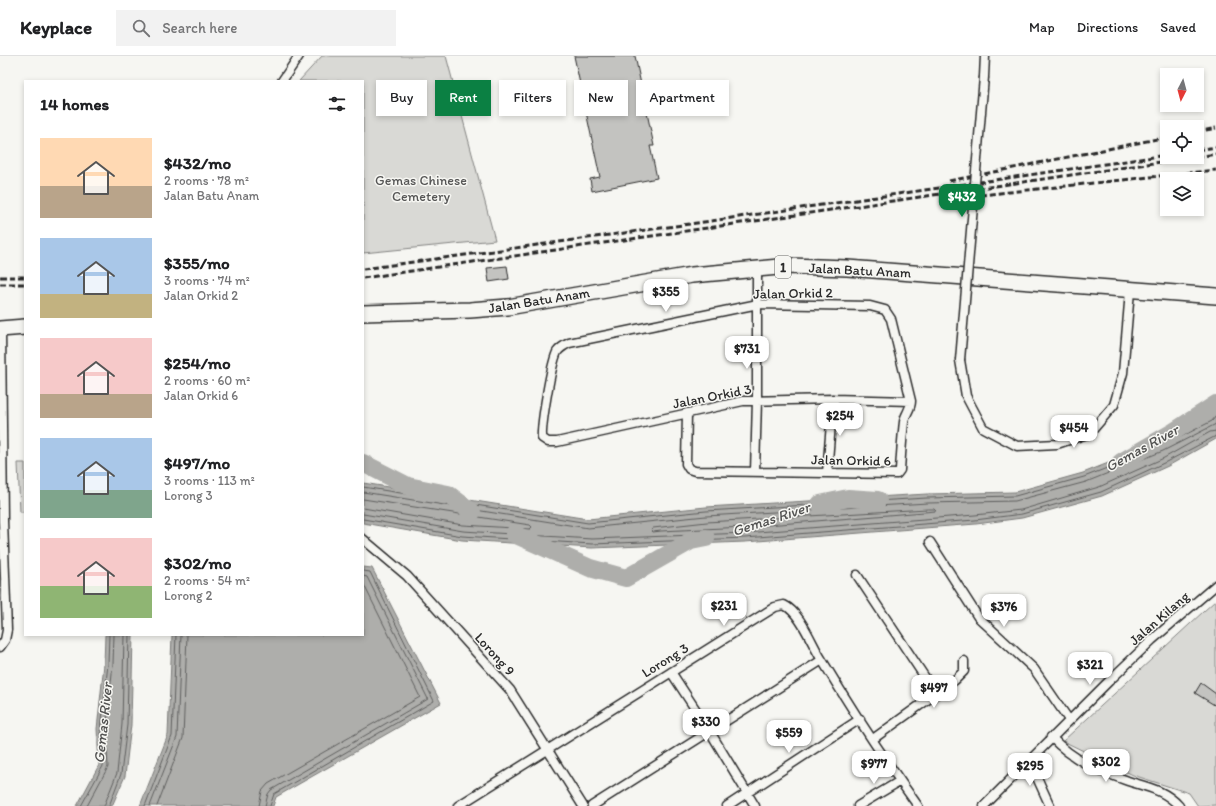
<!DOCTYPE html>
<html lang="en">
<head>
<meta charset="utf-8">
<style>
	:root { --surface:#fff; --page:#f2f2f2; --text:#202124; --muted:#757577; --line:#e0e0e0; --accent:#0b8043 }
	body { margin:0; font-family:Itim,sans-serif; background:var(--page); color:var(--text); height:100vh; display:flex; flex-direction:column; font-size:15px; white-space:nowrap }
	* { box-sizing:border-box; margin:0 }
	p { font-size:13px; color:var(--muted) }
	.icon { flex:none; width:22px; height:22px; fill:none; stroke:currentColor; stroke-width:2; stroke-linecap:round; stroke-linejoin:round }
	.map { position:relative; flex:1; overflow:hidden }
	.side { position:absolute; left:24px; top:24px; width:340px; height:556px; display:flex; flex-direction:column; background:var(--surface); border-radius:0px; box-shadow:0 2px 6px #0003 }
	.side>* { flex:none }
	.hud { position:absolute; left:376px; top:24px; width:380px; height:36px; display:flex; gap:8px }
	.needle { width:26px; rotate:186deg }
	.fabs { position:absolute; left:1160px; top:12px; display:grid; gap:8px }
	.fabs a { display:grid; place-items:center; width:44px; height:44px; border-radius:0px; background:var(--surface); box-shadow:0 2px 6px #0003; font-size:20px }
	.price { position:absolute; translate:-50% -34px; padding:0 9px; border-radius:8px; background:#fff; color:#222; font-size:13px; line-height:26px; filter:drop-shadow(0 1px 2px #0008) }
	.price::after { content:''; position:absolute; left:50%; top:24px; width:12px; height:9px; margin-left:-6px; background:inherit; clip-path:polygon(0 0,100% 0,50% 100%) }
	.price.active { background:var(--accent); color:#fff }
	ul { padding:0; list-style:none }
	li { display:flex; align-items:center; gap:12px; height:100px; padding:0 16px }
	li span { display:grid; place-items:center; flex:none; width:112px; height:80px; border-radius:0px; color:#555 }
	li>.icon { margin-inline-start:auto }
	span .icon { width:48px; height:48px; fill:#fffc; stroke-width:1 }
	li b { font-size:17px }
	h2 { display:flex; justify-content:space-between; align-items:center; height:48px; padding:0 16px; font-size:17px }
	.chip { padding:0 14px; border-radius:0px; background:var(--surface); box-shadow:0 2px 6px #0003; font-size:14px; line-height:36px }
	.chip.active { background:var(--accent); color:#fff }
	header { display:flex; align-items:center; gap:24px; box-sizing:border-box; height:56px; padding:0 20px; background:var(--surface); border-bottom:1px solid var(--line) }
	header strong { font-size:19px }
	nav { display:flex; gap:22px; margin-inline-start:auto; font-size:14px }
	.search { width:280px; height:36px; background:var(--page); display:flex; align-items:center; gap:10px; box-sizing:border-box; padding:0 14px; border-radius:0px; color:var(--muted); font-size:15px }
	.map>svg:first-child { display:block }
	.green { fill:#d9d9d5; stroke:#828280 }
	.water { fill:#aeaeab; stroke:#7a7a78 }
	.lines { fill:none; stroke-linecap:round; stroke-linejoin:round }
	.shore { stroke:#5f5f5e; stroke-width:1 }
	.river { stroke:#aeaeab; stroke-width:18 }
	.building { fill:#c3c3c0; stroke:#2b2b2b }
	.street-casing { stroke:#2b2b2b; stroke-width:11 }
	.highway-casing { stroke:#2b2b2b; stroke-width:18 }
	.street { stroke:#f6f6f2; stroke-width:8 }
	.highway { stroke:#f6f6f2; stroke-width:15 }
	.rail { stroke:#2b2b2b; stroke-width:3; stroke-dasharray:6 3; stroke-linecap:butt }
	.street-bridge-casing { stroke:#2b2b2b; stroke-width:11; stroke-linecap:butt }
	.street-bridge { stroke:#f6f6f2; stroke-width:8 }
	.labels { text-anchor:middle; stroke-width:3; stroke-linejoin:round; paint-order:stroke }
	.shield { fill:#f6f6f2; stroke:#686867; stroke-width:1 }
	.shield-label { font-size:13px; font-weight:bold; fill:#2b2b2b }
	.park-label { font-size:14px; fill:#565656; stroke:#f6f6f2 }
	.street-label { font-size:14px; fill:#2b2b2b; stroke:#f6f6f2 }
	.water-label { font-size:15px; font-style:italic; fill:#525251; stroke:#f6f6f2 }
</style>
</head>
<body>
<header>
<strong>Keyplace</strong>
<div class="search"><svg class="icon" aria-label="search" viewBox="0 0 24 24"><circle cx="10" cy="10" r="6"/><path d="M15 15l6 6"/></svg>Search here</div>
<nav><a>Map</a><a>Directions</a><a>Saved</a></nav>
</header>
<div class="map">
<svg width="1216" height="750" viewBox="0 0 1216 750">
	<rect width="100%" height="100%" fill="#f6f6f2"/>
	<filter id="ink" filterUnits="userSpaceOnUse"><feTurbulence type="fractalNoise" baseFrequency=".025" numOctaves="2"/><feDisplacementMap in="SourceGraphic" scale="8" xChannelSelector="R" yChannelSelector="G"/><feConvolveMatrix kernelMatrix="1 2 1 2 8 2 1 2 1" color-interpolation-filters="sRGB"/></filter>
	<g filter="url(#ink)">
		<path class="green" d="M322 0H446L495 184 363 197V25H299Z
			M18 407H25V456H20Z
			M1216 544V749L1198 750 1189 737 1133 719 1063 685Z"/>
		<path class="water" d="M1216 353V383L1168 410 1102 440 1022 462 976 468 745 486 592 492 462 484 363 467V427L588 463 706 451 927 438 1015 436 1083 417 1159 387 1210 361Z
			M363 511 372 512 441 647 276 741 273 750H140L168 679 172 579H363Z
			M105 579H133L131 669 125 720 112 750H77L99 709 97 673 104 608Z"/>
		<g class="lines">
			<path class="shore" d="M363 431 588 467 706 455 927 442 1015 440 1084 421 1161 391 1212 365 1216 360
				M363 436 588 472 706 460 928 447 1015 445 1086 426 1163 395 1216 368
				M363 443 530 469 532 471 530 473 463 469 363 452
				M928 453H934L936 455 744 471 661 475 653 476 651 474 653 472 707 466Z
				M363 458 463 475 592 483 745 477 975 459 1021 454 1099 431 1164 402 1210 376 1216 375
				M363 463 462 480 592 488 745 482 975 464 1022 458 1101 436 1166 406 1216 380
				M81 750 103 710 101 673 108 608 109 579
				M87 750 108 711 106 673 113 608 114 579
				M104 750 117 717 122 668 124 579
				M109 750 121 718 127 669 129 579
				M145 750 172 680 176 579
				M150 750 177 681 181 579
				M157 750 183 682 187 579
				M259 750 262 735 268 728 420 641 363 527
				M265 750 268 738 271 734 428 643 367 521 363 520
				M270 750 274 738 434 645 370 516 363 515"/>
			<path class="river" d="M1121 406 1173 376 1216 348
				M363 407 408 430 448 438 472 456
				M820 448 848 442 878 444
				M514 478 590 512 626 522 691 485 706 482"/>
		</g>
		<path class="building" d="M574 0H635L654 90H650L657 122 592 135 590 123 600 121Z
			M507 210 509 223 489 226 487 212Z
			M1201 627 1216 638V650L1195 637Z"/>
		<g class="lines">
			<g class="street-casing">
				<path id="street" d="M984 21 985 0
					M282 25 299 0
					M960 304 966 340 983 372 1017 390 1057 388 1090 377 1114 349 1123 317 1130 235
					M687 357 686 408 689 413 695 415 897 418 900 414C901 398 902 382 904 366 905 357 911 354 911 345L891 263 885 254 870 250 758 248 569 287C565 289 560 292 557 296 551 309 541 368 542 382L548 386H557L743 345 833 343 911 345
					M755 416 757 344V213
					M827 417 833 343
					M363 483 407 520 510 634 583 750
					M930 486 978 561 1034 613 1069 664
					M857 519 936 638
					M0 591 5 584 7 574 3 465 1 273
					M671 616 709 674 755 750
					M1051 681C1074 705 1097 714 1128 725 1147 731 1165 734 1179 750
					M873 683 955 624 964 615V605
					M1029 704 1050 750
					M458 750 775 551 784 549C801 557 812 589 822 604 852 654 884 703 918 750
					M592 750 822 604
					M727 750 860 663
					M858 750 900 725
					M984 750 1109 625 1152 584 1216 529"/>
			</g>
			<g class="highway-casing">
				<path id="highway" d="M363 257 470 254 508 251 692 219 790 210 847 212 1216 240
					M0 273 25 271"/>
			</g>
			<use href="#street" class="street"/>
			<use href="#highway" class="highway"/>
			<path class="rail" d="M1197 76 1216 72
				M1197 94 1216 91
				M1197 101 1216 98
				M949 125 1167 81
				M953 142 1216 114
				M363 213 697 167 1167 99
				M0 221H25
				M363 222 1195 101
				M0 228H25"/>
			<g class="street-bridge-casing">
				<path id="street-bridge" d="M960 304 984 21"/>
			</g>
			<use href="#street-bridge" class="street-bridge"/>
		</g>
	</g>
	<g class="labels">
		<rect class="shield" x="775" y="200" width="16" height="22" rx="3"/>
		<g class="shield-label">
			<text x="783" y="216">1</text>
		</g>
		<g class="park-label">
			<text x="421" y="129">Gemas Chinese<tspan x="421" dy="16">Cemetery</tspan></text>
		</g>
		<g class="street-label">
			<text transform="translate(860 214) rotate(3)" y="5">Jalan Batu Anam</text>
			<text transform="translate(793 237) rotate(-1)" y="5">Jalan Orkid 2</text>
			<text transform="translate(539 244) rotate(-9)" y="5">Jalan Batu Anam</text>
			<text transform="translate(712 340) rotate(-11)" y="5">Jalan Orkid 3</text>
			<text transform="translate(851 404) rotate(1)" y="5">Jalan Orkid 6</text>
			<text transform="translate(1159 562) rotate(-41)" y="5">Jalan Kilang</text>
			<text transform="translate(495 598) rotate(48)" y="5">Lorong 9</text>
			<text transform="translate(665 604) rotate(-32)" y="5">Lorong 3</text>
		</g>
		<g class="water-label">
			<text transform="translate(1142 392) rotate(-29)" y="5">Gemas River</text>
			<text transform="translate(771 463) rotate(-18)" y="5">Gemas River</text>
			<text transform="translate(103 667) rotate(-84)" y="5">Gemas River</text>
		</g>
	</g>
</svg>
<div class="fabs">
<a><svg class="needle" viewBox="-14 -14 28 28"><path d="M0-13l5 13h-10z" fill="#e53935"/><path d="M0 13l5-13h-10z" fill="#757577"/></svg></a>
<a><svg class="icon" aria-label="locate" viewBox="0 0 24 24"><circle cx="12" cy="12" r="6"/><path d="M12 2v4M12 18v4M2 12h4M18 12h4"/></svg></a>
<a><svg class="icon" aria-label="layers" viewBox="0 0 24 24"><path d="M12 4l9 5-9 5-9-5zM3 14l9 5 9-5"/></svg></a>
</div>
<b class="price active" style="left:962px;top:162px">$432</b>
<b class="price" style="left:666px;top:257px">$355</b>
<b class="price" style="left:747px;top:314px">$731</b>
<b class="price" style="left:840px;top:381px">$254</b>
<b class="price" style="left:1074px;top:393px">$454</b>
<b class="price" style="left:724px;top:571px">$231</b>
<b class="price" style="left:1004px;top:572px">$376</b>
<b class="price" style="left:1090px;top:630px">$321</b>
<b class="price" style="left:934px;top:653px">$497</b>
<b class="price" style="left:706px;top:687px">$330</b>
<b class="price" style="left:789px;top:698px">$559</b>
<b class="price" style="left:1106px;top:727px">$302</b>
<b class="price" style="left:874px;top:729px">$977</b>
<b class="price" style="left:1030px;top:731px">$295</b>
<div class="hud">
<a class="chip">Buy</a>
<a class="chip active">Rent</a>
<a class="chip">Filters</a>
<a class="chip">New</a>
<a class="chip">Apartment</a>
</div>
<section class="side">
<h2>14 homes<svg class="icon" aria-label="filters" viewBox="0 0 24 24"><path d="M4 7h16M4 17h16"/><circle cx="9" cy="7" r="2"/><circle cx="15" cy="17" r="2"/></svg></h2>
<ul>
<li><span style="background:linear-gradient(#ffd9b3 60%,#b9a48a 0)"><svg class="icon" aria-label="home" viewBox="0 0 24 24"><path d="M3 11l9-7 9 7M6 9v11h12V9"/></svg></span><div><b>$432/mo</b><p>2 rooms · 78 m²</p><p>Jalan Batu Anam</p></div></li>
<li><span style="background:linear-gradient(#a9c7e8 70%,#c2b280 0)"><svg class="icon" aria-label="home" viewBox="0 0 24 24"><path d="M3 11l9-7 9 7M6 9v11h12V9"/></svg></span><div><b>$355/mo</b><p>3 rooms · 74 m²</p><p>Jalan Orkid 2</p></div></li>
<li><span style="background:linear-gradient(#f6c9c9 70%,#b9a48a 0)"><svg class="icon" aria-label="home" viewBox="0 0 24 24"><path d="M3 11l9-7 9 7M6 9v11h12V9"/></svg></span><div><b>$254/mo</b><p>2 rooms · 60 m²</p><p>Jalan Orkid 6</p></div></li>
<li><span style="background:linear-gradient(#a9c7e8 65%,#7fa58c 0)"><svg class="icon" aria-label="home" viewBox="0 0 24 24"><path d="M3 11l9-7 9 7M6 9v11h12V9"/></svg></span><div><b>$497/mo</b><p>3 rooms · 113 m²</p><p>Lorong 3</p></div></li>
<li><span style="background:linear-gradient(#f6c9c9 60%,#8fb573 0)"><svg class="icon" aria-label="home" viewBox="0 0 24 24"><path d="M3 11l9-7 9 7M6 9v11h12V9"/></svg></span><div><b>$302/mo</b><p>2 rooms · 54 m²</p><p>Lorong 2</p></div></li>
</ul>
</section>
</div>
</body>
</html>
